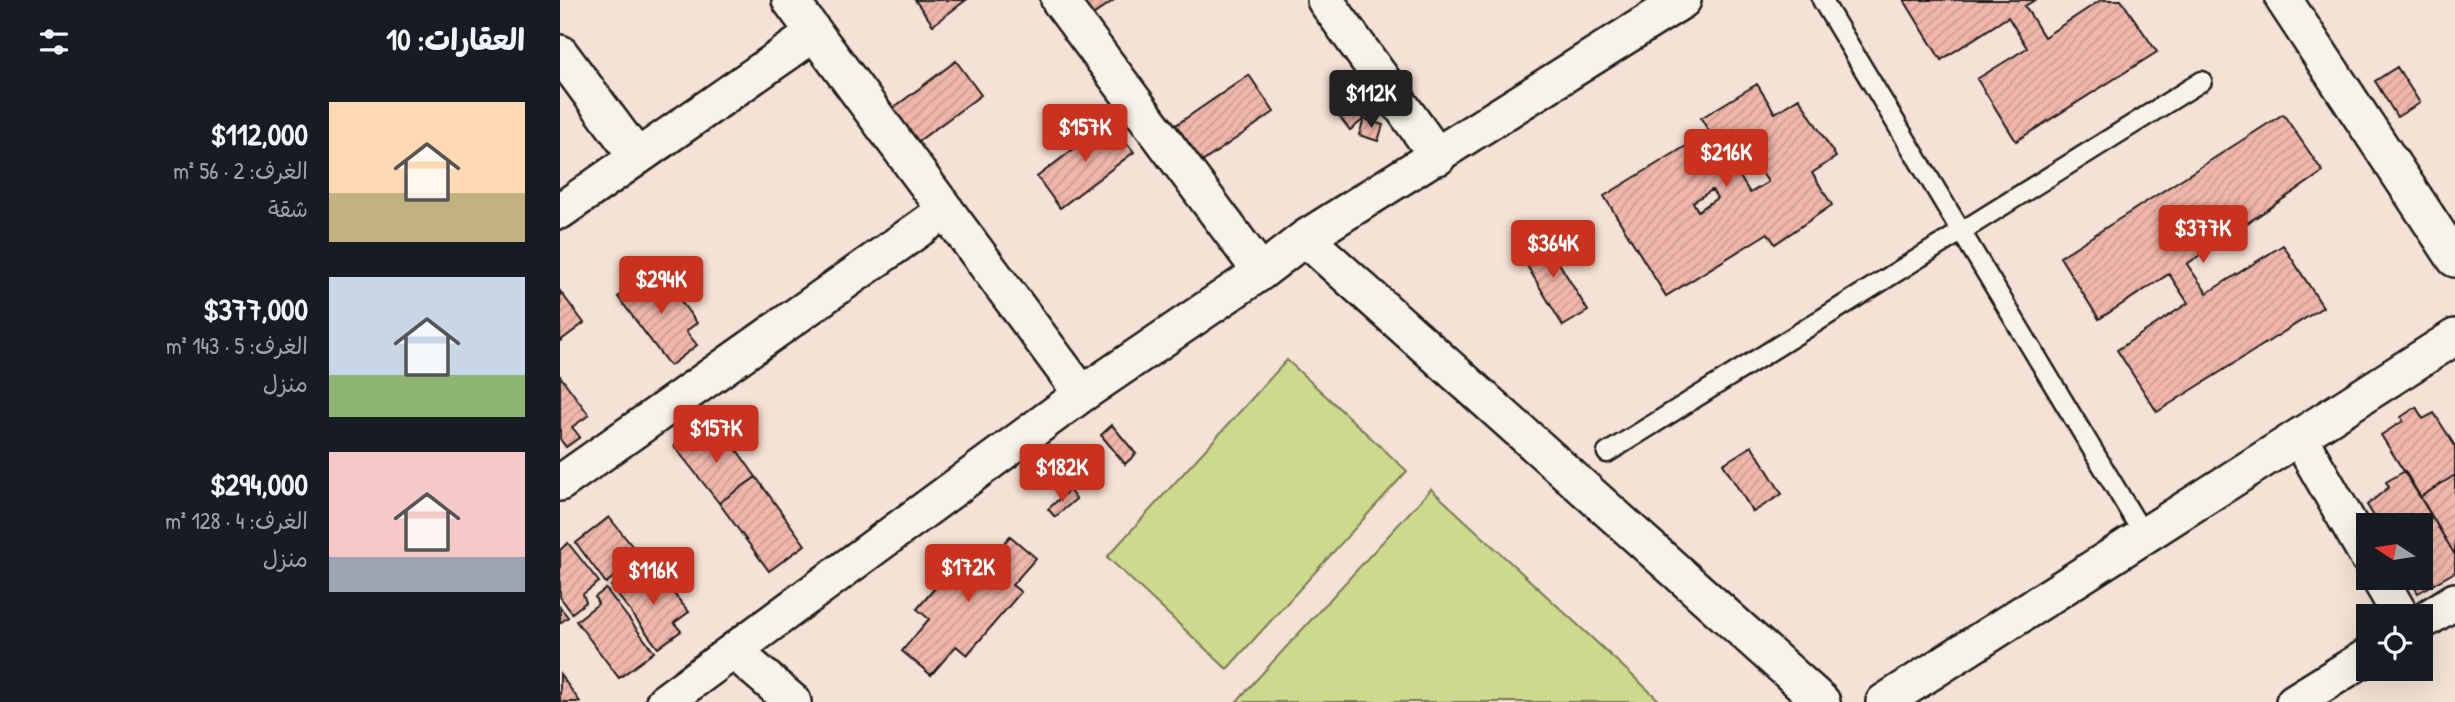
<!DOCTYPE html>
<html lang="ar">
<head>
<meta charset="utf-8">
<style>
	:root { --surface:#171b24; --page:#20242c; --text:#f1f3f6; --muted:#9ea1a6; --accent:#c8321e }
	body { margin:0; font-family:"Patrick Hand","Playpen Sans Arabic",sans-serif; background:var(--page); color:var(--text); direction:rtl; height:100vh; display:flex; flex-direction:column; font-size:26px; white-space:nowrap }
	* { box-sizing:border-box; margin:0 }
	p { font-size:23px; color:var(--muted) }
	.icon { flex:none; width:38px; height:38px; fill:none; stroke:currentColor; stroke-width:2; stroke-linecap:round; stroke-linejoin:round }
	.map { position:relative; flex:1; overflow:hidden; direction:ltr }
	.sheet { display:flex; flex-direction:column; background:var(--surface); width:560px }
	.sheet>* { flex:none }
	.needle { width:46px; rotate:282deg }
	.controls { position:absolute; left:1796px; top:513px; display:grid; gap:14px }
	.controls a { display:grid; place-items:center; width:77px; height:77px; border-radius:0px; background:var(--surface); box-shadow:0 7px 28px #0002; font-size:35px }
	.price { position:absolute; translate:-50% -60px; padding:0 16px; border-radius:7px; background:var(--accent); color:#fff; font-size:23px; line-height:46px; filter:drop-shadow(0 2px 4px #0008) }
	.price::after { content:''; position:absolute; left:50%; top:42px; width:21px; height:16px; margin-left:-10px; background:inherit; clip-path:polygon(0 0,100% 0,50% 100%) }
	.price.selected { background:#222; color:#fff }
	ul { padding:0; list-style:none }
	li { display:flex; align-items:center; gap:21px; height:175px; padding:0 35px }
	li span { display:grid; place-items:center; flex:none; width:196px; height:140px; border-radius:0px; color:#555 }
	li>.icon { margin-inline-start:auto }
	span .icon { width:84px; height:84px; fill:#fffc; stroke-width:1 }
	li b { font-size:30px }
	h2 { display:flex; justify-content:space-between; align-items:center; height:84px; padding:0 35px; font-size:30px }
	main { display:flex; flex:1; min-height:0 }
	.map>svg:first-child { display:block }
	.pitch { fill:#cdd98c; stroke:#747a54; stroke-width:2 }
	.building { fill:url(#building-hatch); stroke:#1c1c1c; stroke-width:2; fill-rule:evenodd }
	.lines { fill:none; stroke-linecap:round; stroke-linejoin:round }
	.lane-casing { stroke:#1c1c1c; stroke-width:23 }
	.street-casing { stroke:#1c1c1c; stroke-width:40 }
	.lane { stroke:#f7f3e8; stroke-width:18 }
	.street { stroke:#f7f3e8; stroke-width:35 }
</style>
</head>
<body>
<main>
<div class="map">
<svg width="1895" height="702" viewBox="0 0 1895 702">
	<defs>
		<pattern id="building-hatch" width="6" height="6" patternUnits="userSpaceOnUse" patternTransform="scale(1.75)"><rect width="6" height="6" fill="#f0b6aa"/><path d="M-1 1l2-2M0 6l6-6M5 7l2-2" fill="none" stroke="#cd9c92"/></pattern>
	</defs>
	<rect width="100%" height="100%" fill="#f5e1d5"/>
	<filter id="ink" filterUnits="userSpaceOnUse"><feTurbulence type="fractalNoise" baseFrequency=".0143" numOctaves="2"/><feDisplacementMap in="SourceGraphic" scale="14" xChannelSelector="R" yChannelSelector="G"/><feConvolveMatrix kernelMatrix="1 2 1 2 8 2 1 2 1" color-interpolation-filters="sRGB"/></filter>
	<g filter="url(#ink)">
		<path class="pitch" d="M727 360 847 471 667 669 547 557Z
			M871 489 1101 702H676Z"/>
		<path class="building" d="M355 0H406L373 25Z
			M518 0H554L530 17Z
			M1344 0H1475L1465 6 1484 37 1541 0H1561L1597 52 1456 141 1417 79 1467 48 1448 17 1381 60Z
			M396 61 421 95 345 151 320 118Z
			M1837 67 1860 103 1837 117 1815 81Z
			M689 75 714 112 642 162 616 125Z
			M1197 84 1215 113 1239 98 1276 157 1252 173 1272 205 1215 244 1208 233 1106 296 1044 196 1149 132 1141 118ZM1189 153 1208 182 1190 193 1172 164ZM1152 190 1157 198 1138 211 1133 202Z
			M792 105 804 119 790 130 779 116Z
			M1723 114 1763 172 1627 264 1647 293 1723 245 1763 307 1597 412 1557 350 1628 303 1609 274 1539 319 1500 257Z
			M804 119 823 125 818 141 799 135Z
			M550 121 574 152 500 208 477 177Z
			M982 235 1028 311 1003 326 957 249Z
			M96 268 137 323 126 331 137 345 110 366 58 297Z
			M0 291 24 323 0 341Z
			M0 376 29 415 12 427 20 437 6 447 0 439Z
			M1856 407 1863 419 1874 413 1895 446V475L1860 497 1821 435 1843 421 1841 417Z
			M552 425 576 454 565 464 541 435Z
			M132 431 144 447 164 432 196 477 159 503 114 446Z
			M1192 446 1222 494 1193 512 1163 464Z
			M508 459 524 480 509 490 493 471Z
			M1845 471 1873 518 1860 525H1809L1808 522 1815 518 1807 505 1829 487 1826 482Z
			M1895 475V555L1860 497Z
			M196 477 245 545 209 571 159 503Z
			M509 490 516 499 495 517 488 509Z
			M49 517 80 556 46 583 16 543Z
			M1873 518 1895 555V572L1858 593 1849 578H1860V525Z
			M450 536 476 558 452 585 461 592 407 655 396 646 371 675 342 651 369 619 357 609 410 547 428 562Z
			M8 543 39 582 23 594 26 602 12 613 0 597V550Z
			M96 572 129 612 114 623 121 631 98 648 51 586 66 576 74 589Z
			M46 589 94 652 59 678 16 621 38 604 35 597Z
			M0 607 8 617 0 623Z
			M0 674 20 702H0Z"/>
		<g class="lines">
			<g class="lane-casing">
				<path id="lane" d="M1262 0 1585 537
					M1047 453 1642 81"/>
			</g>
			<g class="street-casing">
				<path id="street" d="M230 0 522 394
					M499 0 701 272
					M765 0 878 157
					M1724 0 1895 259
					M0 53 77 157
					M0 211 255 33
					M745 238 1262 702
					M1739 437 1808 557
					M0 483 386 210
					M1819 578 1841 616
					M1860 623 1895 601
					M174 651 233 702
					M104 702 522 394 701 272 745 238 1123 0
					M1324 702 1895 337
					M1734 702 1808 656"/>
			</g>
			<use href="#lane" class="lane"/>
			<use href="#street" class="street"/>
		</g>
	</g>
</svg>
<div class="controls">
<a><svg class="needle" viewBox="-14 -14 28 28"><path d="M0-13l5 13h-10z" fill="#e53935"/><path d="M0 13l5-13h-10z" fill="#9ea1a6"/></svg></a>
<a><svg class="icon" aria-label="locate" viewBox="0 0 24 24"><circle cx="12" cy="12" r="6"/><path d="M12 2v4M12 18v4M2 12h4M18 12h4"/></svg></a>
</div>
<b class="price selected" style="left:811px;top:130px">$112K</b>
<b class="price" style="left:525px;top:164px">$157K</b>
<b class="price" style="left:1166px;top:189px">$216K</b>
<b class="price" style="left:1643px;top:265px">$377K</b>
<b class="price" style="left:993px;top:280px">$364K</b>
<b class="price" style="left:101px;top:316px">$294K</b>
<b class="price" style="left:156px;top:465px">$157K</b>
<b class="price" style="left:502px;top:504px">$182K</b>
<b class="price" style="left:408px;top:604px">$172K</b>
<b class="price" style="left:93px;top:607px">$116K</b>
</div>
<section class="sheet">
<h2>العقارات: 10<svg class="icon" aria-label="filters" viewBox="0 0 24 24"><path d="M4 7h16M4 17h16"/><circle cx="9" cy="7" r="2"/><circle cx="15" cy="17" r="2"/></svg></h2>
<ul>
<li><span style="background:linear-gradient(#ffd9b3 65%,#c2b280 0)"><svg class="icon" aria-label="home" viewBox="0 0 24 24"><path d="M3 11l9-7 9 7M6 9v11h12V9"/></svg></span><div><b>$112,000</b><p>الغرف: 2 · 56 m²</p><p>شقة</p></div></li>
<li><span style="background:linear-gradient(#c9d6e8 70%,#8fb573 0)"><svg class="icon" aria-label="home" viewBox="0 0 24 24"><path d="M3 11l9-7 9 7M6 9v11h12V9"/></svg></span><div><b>$377,000</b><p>الغرف: 5 · 143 m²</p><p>منزل</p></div></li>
<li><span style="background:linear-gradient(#f6c9c9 75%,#9aa5b1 0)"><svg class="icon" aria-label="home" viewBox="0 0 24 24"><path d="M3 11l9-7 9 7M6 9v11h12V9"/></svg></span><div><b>$294,000</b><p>الغرف: 4 · 128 m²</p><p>منزل</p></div></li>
</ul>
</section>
</main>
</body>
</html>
